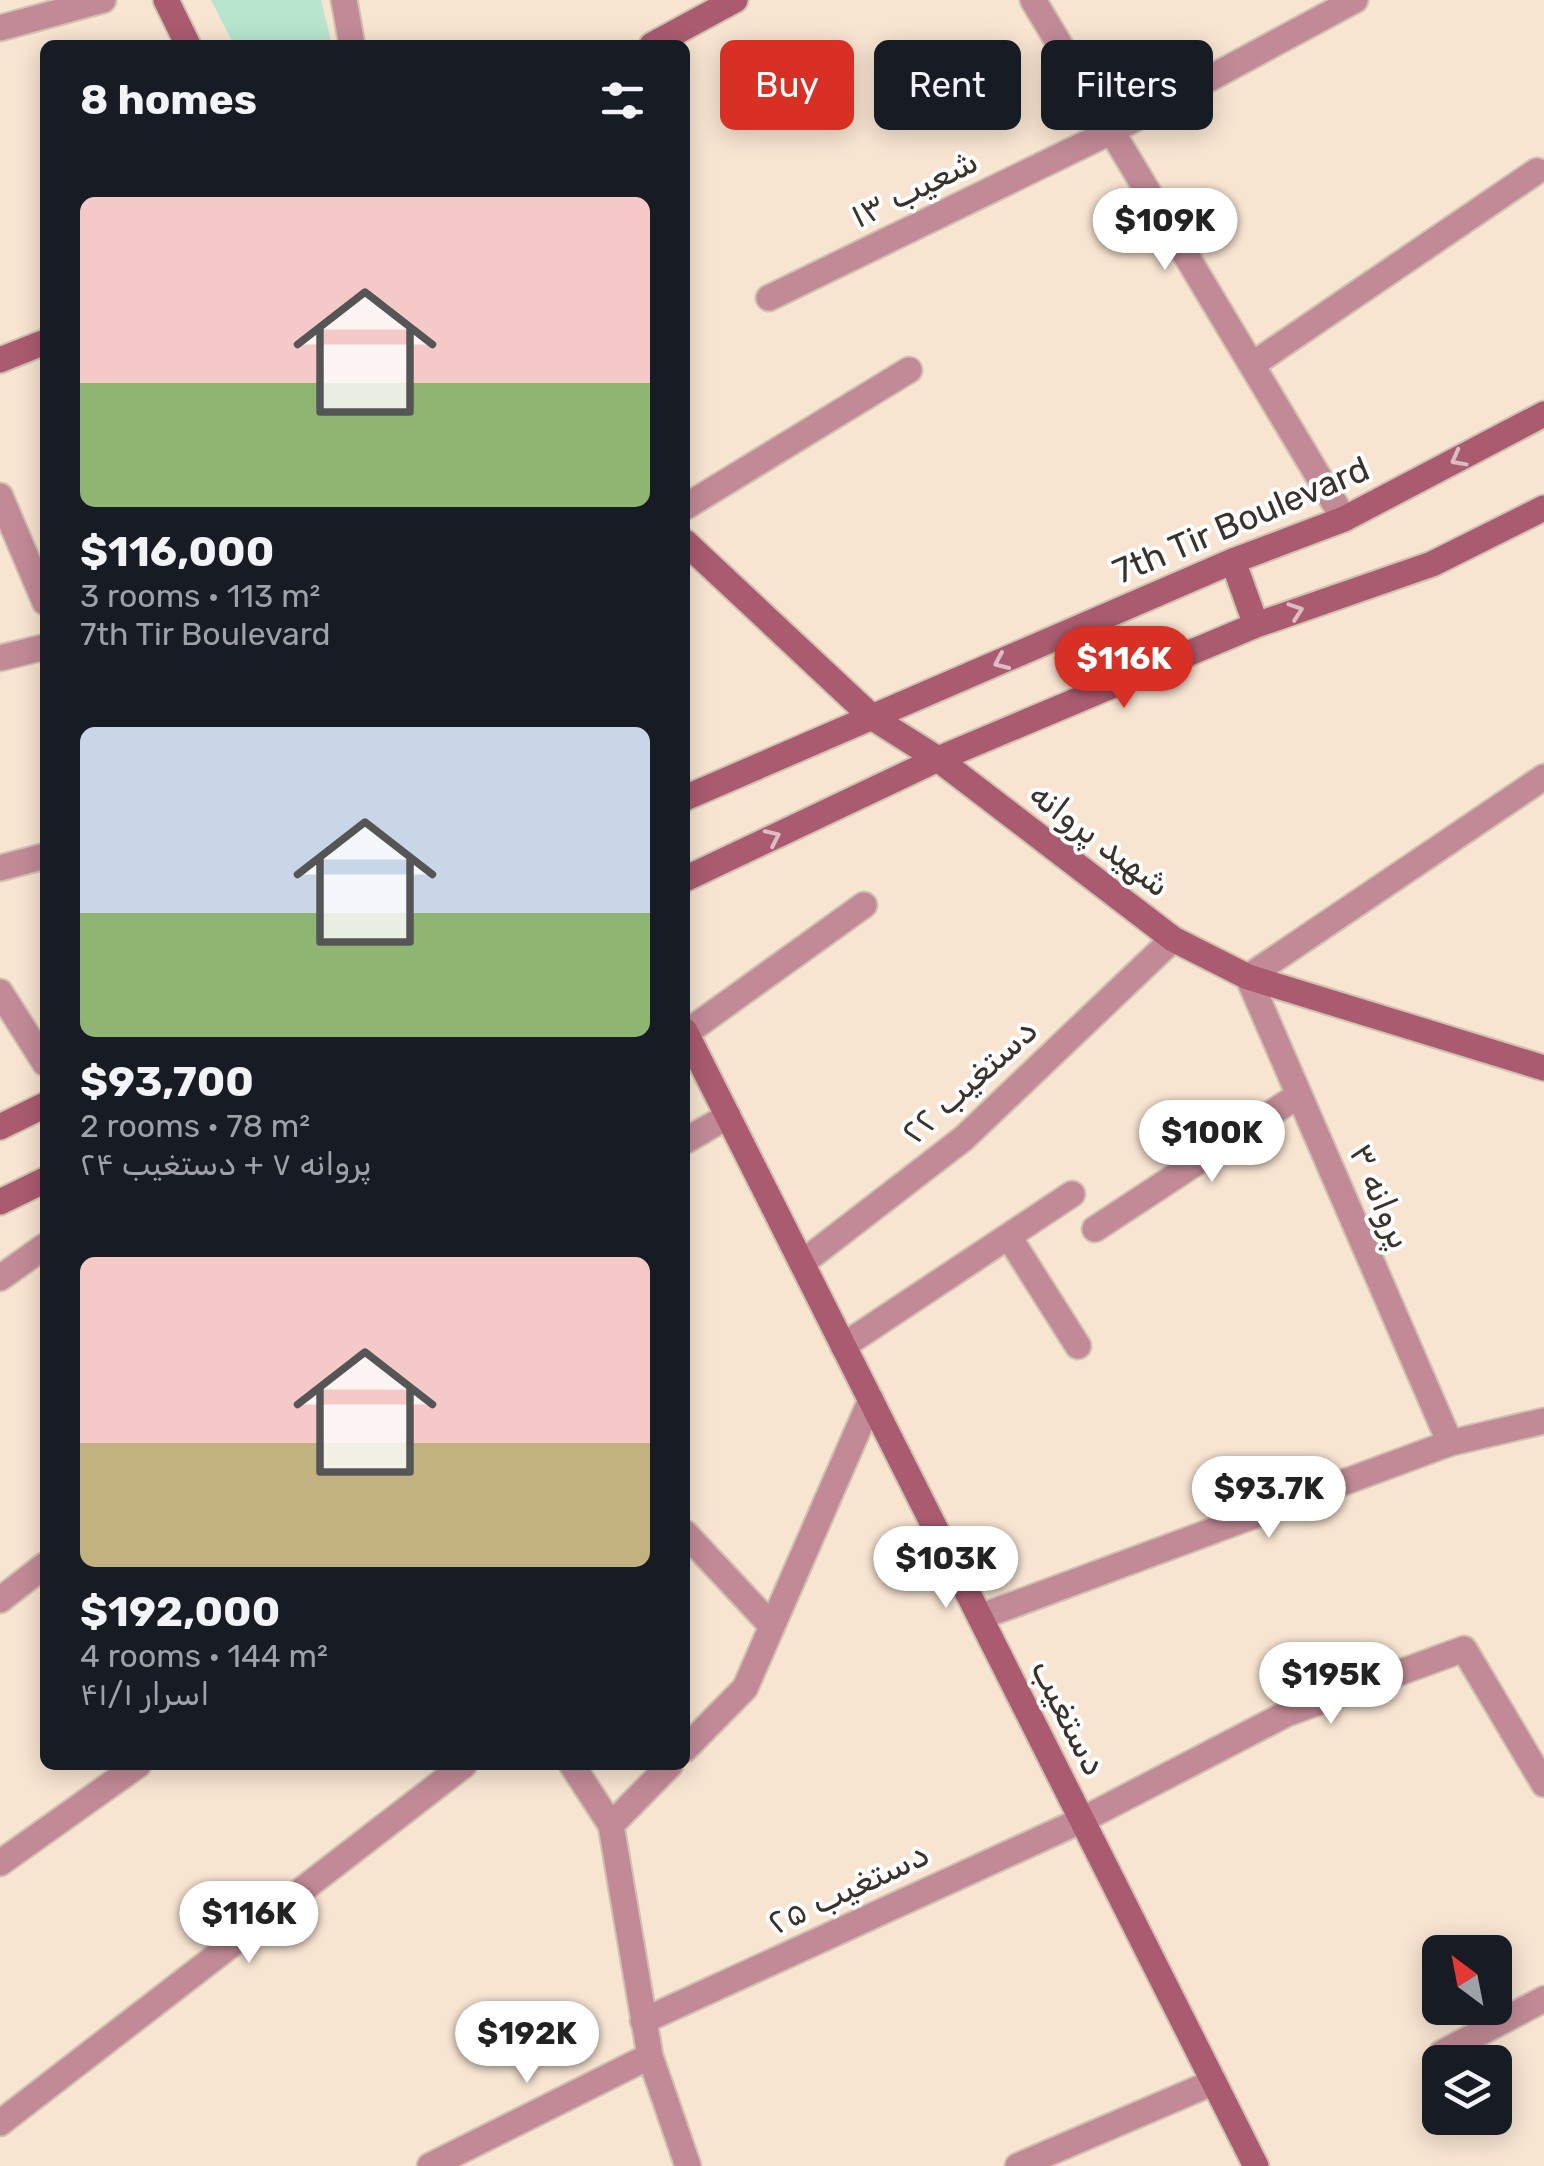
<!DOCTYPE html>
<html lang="en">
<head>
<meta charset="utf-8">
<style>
	:root { --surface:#171b24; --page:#242831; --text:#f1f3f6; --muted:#9ea1a6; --accent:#d93025 }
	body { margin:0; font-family:Rubik,"Noto Naskh Arabic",sans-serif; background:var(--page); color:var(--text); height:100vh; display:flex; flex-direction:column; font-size:38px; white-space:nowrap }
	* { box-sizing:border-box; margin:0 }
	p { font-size:32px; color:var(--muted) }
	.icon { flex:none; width:55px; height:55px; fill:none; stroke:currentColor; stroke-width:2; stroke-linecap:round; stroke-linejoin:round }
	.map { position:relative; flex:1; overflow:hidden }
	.details { position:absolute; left:40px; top:40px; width:650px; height:1730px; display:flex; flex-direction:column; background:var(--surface); border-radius:15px; box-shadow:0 5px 25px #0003 }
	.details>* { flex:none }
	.hud { position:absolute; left:720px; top:40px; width:672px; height:90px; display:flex; gap:20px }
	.needle { width:65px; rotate:328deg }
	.buttons { position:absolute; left:1422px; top:1935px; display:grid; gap:20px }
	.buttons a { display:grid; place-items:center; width:90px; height:90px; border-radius:15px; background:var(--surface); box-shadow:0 5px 25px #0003; font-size:50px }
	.price { position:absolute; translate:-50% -85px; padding:0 22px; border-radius:35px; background:#fff; color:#222; font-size:32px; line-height:65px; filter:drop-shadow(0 2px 5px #0008) }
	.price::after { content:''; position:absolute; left:50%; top:60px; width:30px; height:22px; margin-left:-15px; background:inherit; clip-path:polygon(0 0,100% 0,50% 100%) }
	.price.on { background:var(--accent); color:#fff }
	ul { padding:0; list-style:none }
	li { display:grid; align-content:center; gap:20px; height:530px; padding:0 40px }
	li span { display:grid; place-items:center; height:310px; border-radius:15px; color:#555 }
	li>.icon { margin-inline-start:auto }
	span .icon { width:180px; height:180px; fill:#fffc; stroke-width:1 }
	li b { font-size:42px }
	h2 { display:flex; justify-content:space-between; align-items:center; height:120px; padding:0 40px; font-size:42px }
	.tag { padding:0 35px; border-radius:15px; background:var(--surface); box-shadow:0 5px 25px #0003; font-size:35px; line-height:90px }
	.tag.on { background:var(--accent); color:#fff }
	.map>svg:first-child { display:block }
	.green { fill:#b7e5ce }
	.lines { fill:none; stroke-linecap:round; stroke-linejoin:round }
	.street-casing { stroke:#d1c1b0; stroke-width:29 }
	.secondary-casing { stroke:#d1c1b0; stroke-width:29 }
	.street { stroke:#c18a96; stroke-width:25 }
	.secondary { stroke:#aa5b6f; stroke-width:25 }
	.oneway { stroke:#ddbdc5 }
	.labels { text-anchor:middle; stroke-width:8; stroke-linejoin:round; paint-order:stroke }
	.street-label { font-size:35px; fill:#3a332c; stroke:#fff }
</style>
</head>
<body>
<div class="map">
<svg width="1544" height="2166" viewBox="0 0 1544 2166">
	<rect width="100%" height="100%" fill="#f7e4d1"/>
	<path class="green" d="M211 0H321L332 45H234Z"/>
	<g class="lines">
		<g class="street-casing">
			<path id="street" d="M344 0 352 45
				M1033 0 1344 519
				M0 28 103 0
				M769 298 1112 131 1355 0
				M1252 365 1537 171
				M0 496 45 602
				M685 507 909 370
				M0 658 45 647
				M0 868 45 856
				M0 992 45 1063
				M686 1033 864 905
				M685 1141 728 1116
				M1095 1229 1299 1095
				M1009 1237 1078 1346
				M802 1263 964 1138 1173 939
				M0 1278 45 1246
				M843 1346 1072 1194
				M1450 1443 1248 977 1544 777
				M685 1533 771 1625
				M0 1600 45 1565
				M980 1617 1450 1443 1544 1421
				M685 1749 745 1688 871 1400
				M572 1765 611 1825 650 2056 688 2166
				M611 1825 670 1765
				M0 1863 138 1765
				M643 2021 1082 1820 1286 1714 1464 1649 1544 1784
				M1442 2053 1544 1999
				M0 2123 464 1765
				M430 2166 650 2056
				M1018 2166 1214 2082"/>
		</g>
		<g class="secondary-casing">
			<path id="secondary" d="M166 0 188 45
				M652 45 735 0
				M0 360 45 342
				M685 542 873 718 938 759 1173 939 1248 977 1544 1068
				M1233 561 1256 625
				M685 798 1233 561 1344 519 1544 414
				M685 879 938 759 1256 625 1432 564 1544 508
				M685 1031 1256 2166
				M0 1127 45 1105
				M0 1202 45 1180"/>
		</g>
		<use href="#street" class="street"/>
		<use href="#secondary" class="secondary"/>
	</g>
	<defs><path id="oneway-chevron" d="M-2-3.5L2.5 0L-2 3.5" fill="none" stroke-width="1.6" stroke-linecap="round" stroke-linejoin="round" transform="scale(2.5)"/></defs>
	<g class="oneway">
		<use href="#oneway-chevron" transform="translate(1458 459) rotate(152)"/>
		<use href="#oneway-chevron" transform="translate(1296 611) rotate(-19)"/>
		<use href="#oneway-chevron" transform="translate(1001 662) rotate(156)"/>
		<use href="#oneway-chevron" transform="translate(773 837) rotate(-25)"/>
	</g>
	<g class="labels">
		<g class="street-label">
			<text transform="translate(914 188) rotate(-26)" y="12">شعیب ۱۳</text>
			<text transform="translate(1241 520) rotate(-23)" y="12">7th Tir Boulevard</text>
			<text transform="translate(1100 839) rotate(37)" y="12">شهید پروانه</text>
			<text transform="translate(969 1081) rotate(-42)" y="12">دستغیب ۲۲</text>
			<text transform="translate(1381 1196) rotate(67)" y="12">پروانه ۳</text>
			<text transform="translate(1069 1717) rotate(63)" y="12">دستغیب</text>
			<text transform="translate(848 1888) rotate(-25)" y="12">دستغیب ۲۵</text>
		</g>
	</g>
</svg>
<div class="buttons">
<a><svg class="needle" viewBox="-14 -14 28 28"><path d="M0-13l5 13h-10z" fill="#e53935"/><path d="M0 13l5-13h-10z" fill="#9ea1a6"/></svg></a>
<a><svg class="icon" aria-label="layers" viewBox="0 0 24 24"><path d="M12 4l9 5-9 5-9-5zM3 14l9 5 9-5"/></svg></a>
</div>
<b class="price" style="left:1165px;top:273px">$109K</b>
<b class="price on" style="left:1124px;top:711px">$116K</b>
<b class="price" style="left:1212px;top:1185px">$100K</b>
<b class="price" style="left:1269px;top:1541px">$93.7K</b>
<b class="price" style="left:946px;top:1611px">$103K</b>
<b class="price" style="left:1331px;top:1727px">$195K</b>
<b class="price" style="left:249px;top:1966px">$116K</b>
<b class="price" style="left:527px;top:2086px">$192K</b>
<div class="hud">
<a class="tag on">Buy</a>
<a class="tag">Rent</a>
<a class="tag">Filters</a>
</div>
<section class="details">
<h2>8 homes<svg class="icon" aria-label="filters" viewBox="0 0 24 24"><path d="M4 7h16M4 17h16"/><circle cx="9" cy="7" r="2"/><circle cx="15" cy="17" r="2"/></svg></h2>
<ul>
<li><span style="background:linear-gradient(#f6c9c9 60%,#8fb573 0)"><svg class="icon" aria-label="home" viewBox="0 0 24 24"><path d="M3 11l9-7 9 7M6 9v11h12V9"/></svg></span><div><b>$116,000</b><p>3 rooms · 113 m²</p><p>7th Tir Boulevard</p></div></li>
<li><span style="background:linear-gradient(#c9d6e8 60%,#8fb573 0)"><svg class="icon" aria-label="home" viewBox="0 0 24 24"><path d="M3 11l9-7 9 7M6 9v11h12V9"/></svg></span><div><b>$93,700</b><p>2 rooms · 78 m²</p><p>پروانه ۷ + دستغیب ۲۴</p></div></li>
<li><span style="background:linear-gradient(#f6c9c9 60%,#c2b280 0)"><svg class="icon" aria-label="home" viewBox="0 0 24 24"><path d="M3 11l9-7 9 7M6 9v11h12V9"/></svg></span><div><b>$192,000</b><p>4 rooms · 144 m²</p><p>اسرار ۴۱/۱</p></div></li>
</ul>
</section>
</div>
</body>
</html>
